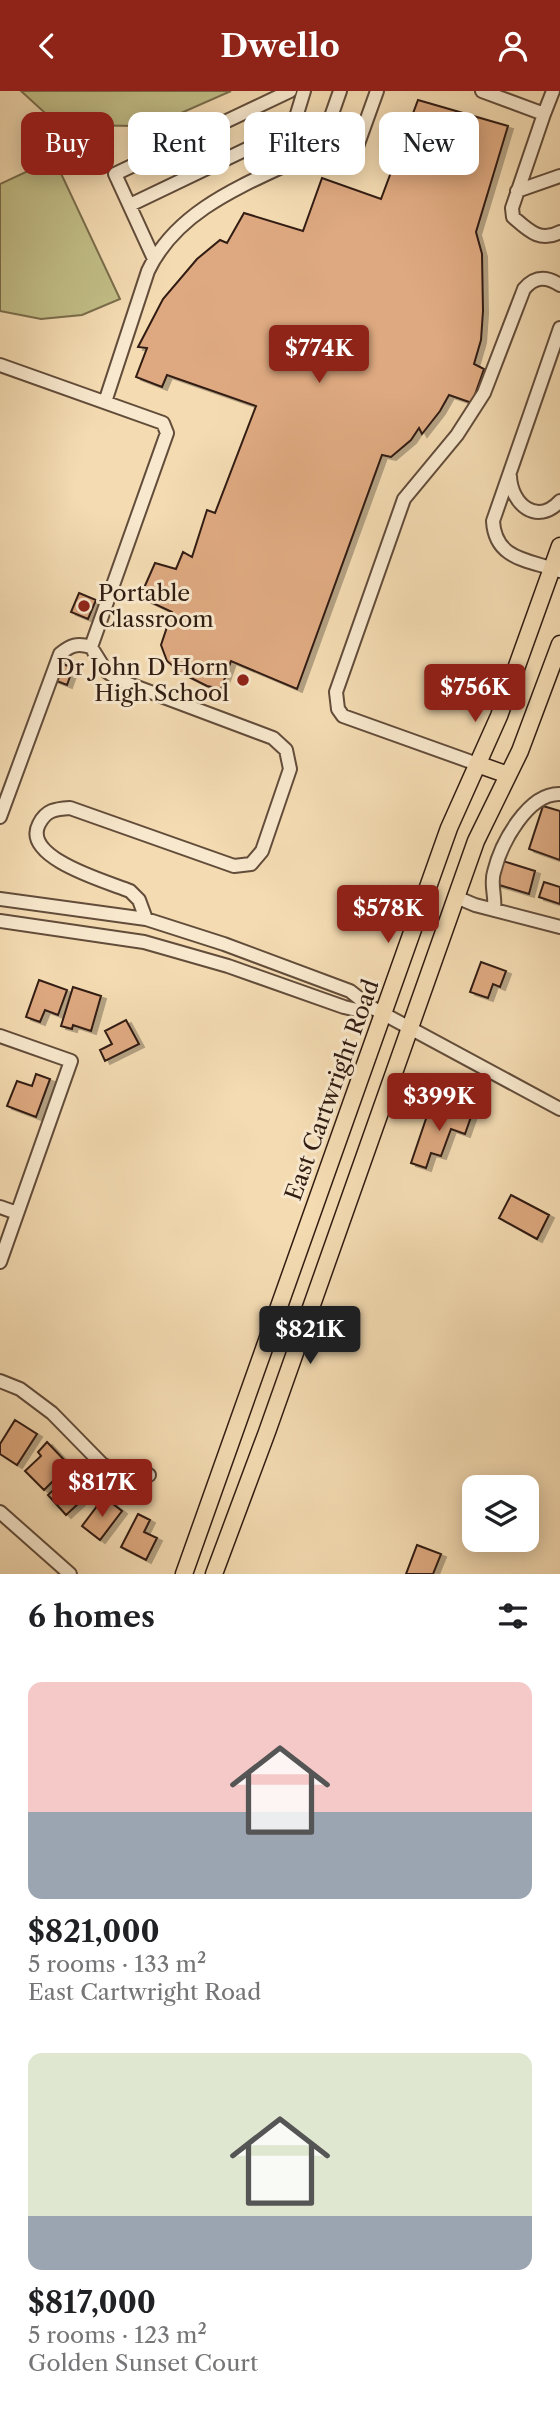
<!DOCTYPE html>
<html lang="en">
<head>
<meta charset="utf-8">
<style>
	:root { --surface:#fff; --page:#f6f6f6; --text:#202124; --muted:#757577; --accent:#8f2418 }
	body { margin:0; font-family:"Libre Caslon Text",serif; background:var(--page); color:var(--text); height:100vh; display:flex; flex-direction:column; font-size:26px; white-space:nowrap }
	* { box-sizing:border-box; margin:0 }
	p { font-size:23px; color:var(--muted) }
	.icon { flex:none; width:38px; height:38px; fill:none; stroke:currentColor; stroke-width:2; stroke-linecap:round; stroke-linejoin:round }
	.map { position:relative; height:1483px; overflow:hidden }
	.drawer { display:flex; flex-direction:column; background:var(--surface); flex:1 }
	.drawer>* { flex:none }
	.hud { position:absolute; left:21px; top:21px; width:518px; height:63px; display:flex; gap:14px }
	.buttons { position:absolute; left:462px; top:1384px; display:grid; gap:14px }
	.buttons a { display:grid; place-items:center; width:77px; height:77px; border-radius:14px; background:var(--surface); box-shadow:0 4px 18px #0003; font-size:35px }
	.price { position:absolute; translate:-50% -60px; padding:0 16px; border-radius:7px; background:var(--accent); color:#fff; font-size:23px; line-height:46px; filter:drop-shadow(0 2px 4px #0008) }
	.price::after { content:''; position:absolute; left:50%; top:42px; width:21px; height:16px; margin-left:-10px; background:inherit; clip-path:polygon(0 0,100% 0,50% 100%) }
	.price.active { background:#222; color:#fff }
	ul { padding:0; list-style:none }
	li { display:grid; align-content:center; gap:14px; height:371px; padding:0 28px }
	li span { display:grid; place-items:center; height:217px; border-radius:14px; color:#555 }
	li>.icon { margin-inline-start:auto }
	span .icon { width:126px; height:126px; fill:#fffc; stroke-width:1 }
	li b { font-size:30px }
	h2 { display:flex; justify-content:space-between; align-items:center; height:84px; padding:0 28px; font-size:30px }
	.tag { padding:0 24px; border-radius:14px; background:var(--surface); box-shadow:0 4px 18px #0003; font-size:24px; line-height:63px }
	.tag.active { background:var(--accent); color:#fff }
	header { display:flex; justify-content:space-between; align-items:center; height:91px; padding:0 28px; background:var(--accent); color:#fff; font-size:32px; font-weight:700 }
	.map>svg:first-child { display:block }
	.green { fill:#c2be87; stroke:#7a6d4c; stroke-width:2 }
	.building { fill:#dea980; stroke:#311c12; stroke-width:2; filter:url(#shadow) }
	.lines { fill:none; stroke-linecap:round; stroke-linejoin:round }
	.minor-casing { stroke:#624c3a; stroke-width:16 }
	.major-casing { stroke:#311c12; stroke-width:19 }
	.minor { stroke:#f8e8cd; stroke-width:12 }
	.major { stroke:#f4dbb2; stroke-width:16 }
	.poi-dot { fill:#8f2418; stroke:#f8e8cd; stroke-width:2.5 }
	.labels { text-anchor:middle; stroke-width:6; stroke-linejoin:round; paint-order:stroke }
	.poi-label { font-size:23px; fill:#311c12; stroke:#f8e8cd; text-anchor:start }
	.street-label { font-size:23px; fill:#311c12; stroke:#f8e8cd }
</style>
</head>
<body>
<header><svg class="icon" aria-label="back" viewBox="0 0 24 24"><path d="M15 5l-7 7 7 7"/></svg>Dwello<svg class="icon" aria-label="person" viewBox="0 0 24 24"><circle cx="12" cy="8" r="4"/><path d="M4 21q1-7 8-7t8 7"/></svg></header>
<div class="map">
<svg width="560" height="1483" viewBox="0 0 560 1483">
	<defs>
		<filter id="shadow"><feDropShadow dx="5" dy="3" stdDeviation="0" flood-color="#0004"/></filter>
	</defs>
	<rect width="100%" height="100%" fill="#f4dbb2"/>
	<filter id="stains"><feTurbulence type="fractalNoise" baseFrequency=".00286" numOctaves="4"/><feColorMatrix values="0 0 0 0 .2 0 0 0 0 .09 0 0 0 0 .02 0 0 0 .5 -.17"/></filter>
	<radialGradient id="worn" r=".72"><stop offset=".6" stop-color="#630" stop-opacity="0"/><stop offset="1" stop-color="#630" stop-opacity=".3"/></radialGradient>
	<path class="green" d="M21 0H231L172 26 135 35 75 34 45 22Z
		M45 72 58 76 120 208 82 224 41 228 0 220V93Z"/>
	<path class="building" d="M418 9 508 35 476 141 482 163 483 220 481 249 474 273 484 278 472 312 449 304 440 320 422 343 419 337 411 349 391 366 382 364 297 598 231 570 221 598 207 595 181 582 167 570 161 554 172 521 140 506 155 472 176 478 183 461 192 466 207 419 215 422 256 315 167 284 162 296 136 286 147 257 138 256 163 208 197 168 220 149 227 152 244 122 303 140 322 87 381 108Z
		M79 502 96 509 88 528 71 521Z
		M56 570 73 577 67 594 49 587Z
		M543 715 560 720V769L529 758Z
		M503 770 535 780 529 803 496 793Z
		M544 791 560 796V813L539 806Z
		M481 871 506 880 500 896 493 893 488 907 470 901Z
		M39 889 67 899 58 924 45 919 40 931 26 926Z
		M73 896 101 905 91 940 73 934 72 938 61 935Z
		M126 929 139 953 105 970 100 959 112 953 105 940Z
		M36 983 50 988 36 1026 7 1015 17 990 32 995Z
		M430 1016 451 1023 453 1016 472 1023 465 1043 451 1038 441 1065 431 1062 426 1077 411 1072Z
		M511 1104 549 1124 537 1148 499 1127Z
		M15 1329 37 1343 17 1374 0 1363V1353Z
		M47 1351 69 1374 44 1399 25 1380 41 1365 38 1361Z
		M75 1379 93 1399 66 1424 48 1404Z
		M104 1406 122 1420 100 1449 82 1435Z
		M138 1423 150 1429 144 1441 157 1447 146 1469 121 1456Z
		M417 1454 441 1463 433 1483H406Z"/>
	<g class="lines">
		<g class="minor-casing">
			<path id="minor" d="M482 0 544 23 512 117 513 126C528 139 540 152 560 141
				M544 23 553 0
				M322 52 354 64 377 0
				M307 64 320 57 340 0
				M517 100 560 85
				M130 114 293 36
				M154 168 115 83 290 0
				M560 237 493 430C495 469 529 469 560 480
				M0 274 163 332 167 342 91 556 106 580 121 590 273 647 286 659 290 678 262 760 251 773 234 775 70 717C55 718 46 719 39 733 21 767 108 791 130 800L139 809 146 828
				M105 311 148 180C178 117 247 93 307 64L293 36 304 0
				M510 385C511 413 537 435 560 410
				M477 673 343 625 338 618 336 601 404 408 457 344 484 302 524 198C535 185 546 185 560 194
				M0 726 60 563C71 554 77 552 91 556
				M456 806 475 814 560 836
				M0 808 146 828 224 853 350 900 369 915 560 1018
				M494 819C496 806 490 793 494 781 501 752 528 702 560 703
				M0 830 144 851 228 875 344 916 357 919 369 915
				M0 945 71 970 0 1171
				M0 1116 17 1122
				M0 1290 20 1298 52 1322 102 1373 121 1383 149 1384
				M0 1421 70 1483"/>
		</g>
		<g class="major-casing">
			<path id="major" d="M477 673 508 684
				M184 1483 449 737 499 625 560 455
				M214 1483 267 1341 476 750 520 660 560 553"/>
		</g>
		<use href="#minor" class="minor"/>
		<use href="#major" class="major"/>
	</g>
	<g class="poi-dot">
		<circle cx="84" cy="515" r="7"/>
		<circle cx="243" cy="589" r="7"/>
	</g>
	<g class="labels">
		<g class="poi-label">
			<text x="98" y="510">Portable<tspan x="98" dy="26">Classroom</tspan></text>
			<text x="229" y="584" text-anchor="end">Dr John D Horn<tspan x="229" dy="26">High School</tspan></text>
		</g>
		<g class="street-label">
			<text transform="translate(332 999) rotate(-70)" y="8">East Cartwright Road</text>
		</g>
	</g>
	<rect width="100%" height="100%" filter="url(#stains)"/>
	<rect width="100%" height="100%" fill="url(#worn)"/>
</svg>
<div class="buttons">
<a><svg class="icon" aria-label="layers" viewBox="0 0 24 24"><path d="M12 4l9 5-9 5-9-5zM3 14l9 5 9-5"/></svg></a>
</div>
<b class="price" style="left:319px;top:294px">$774K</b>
<b class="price" style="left:475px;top:633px">$756K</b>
<b class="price" style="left:388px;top:854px">$578K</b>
<b class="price" style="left:439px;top:1042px">$399K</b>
<b class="price active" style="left:310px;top:1275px">$821K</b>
<b class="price" style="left:102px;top:1428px">$817K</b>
<div class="hud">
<a class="tag active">Buy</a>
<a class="tag">Rent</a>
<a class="tag">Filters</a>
<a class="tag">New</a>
</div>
</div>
<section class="drawer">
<h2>6 homes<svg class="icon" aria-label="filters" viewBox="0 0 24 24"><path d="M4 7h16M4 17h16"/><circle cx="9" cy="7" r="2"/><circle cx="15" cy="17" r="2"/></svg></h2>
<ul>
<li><span style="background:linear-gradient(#f6c9c9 60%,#9aa5b1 0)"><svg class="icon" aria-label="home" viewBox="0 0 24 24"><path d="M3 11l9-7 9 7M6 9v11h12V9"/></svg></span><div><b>$821,000</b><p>5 rooms · 133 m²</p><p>East Cartwright Road</p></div></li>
<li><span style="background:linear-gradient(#dfe7d0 75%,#9aa5b1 0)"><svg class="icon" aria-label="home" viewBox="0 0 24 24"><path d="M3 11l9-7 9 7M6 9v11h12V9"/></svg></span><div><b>$817,000</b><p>5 rooms · 123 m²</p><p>Golden Sunset Court</p></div></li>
</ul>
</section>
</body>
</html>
